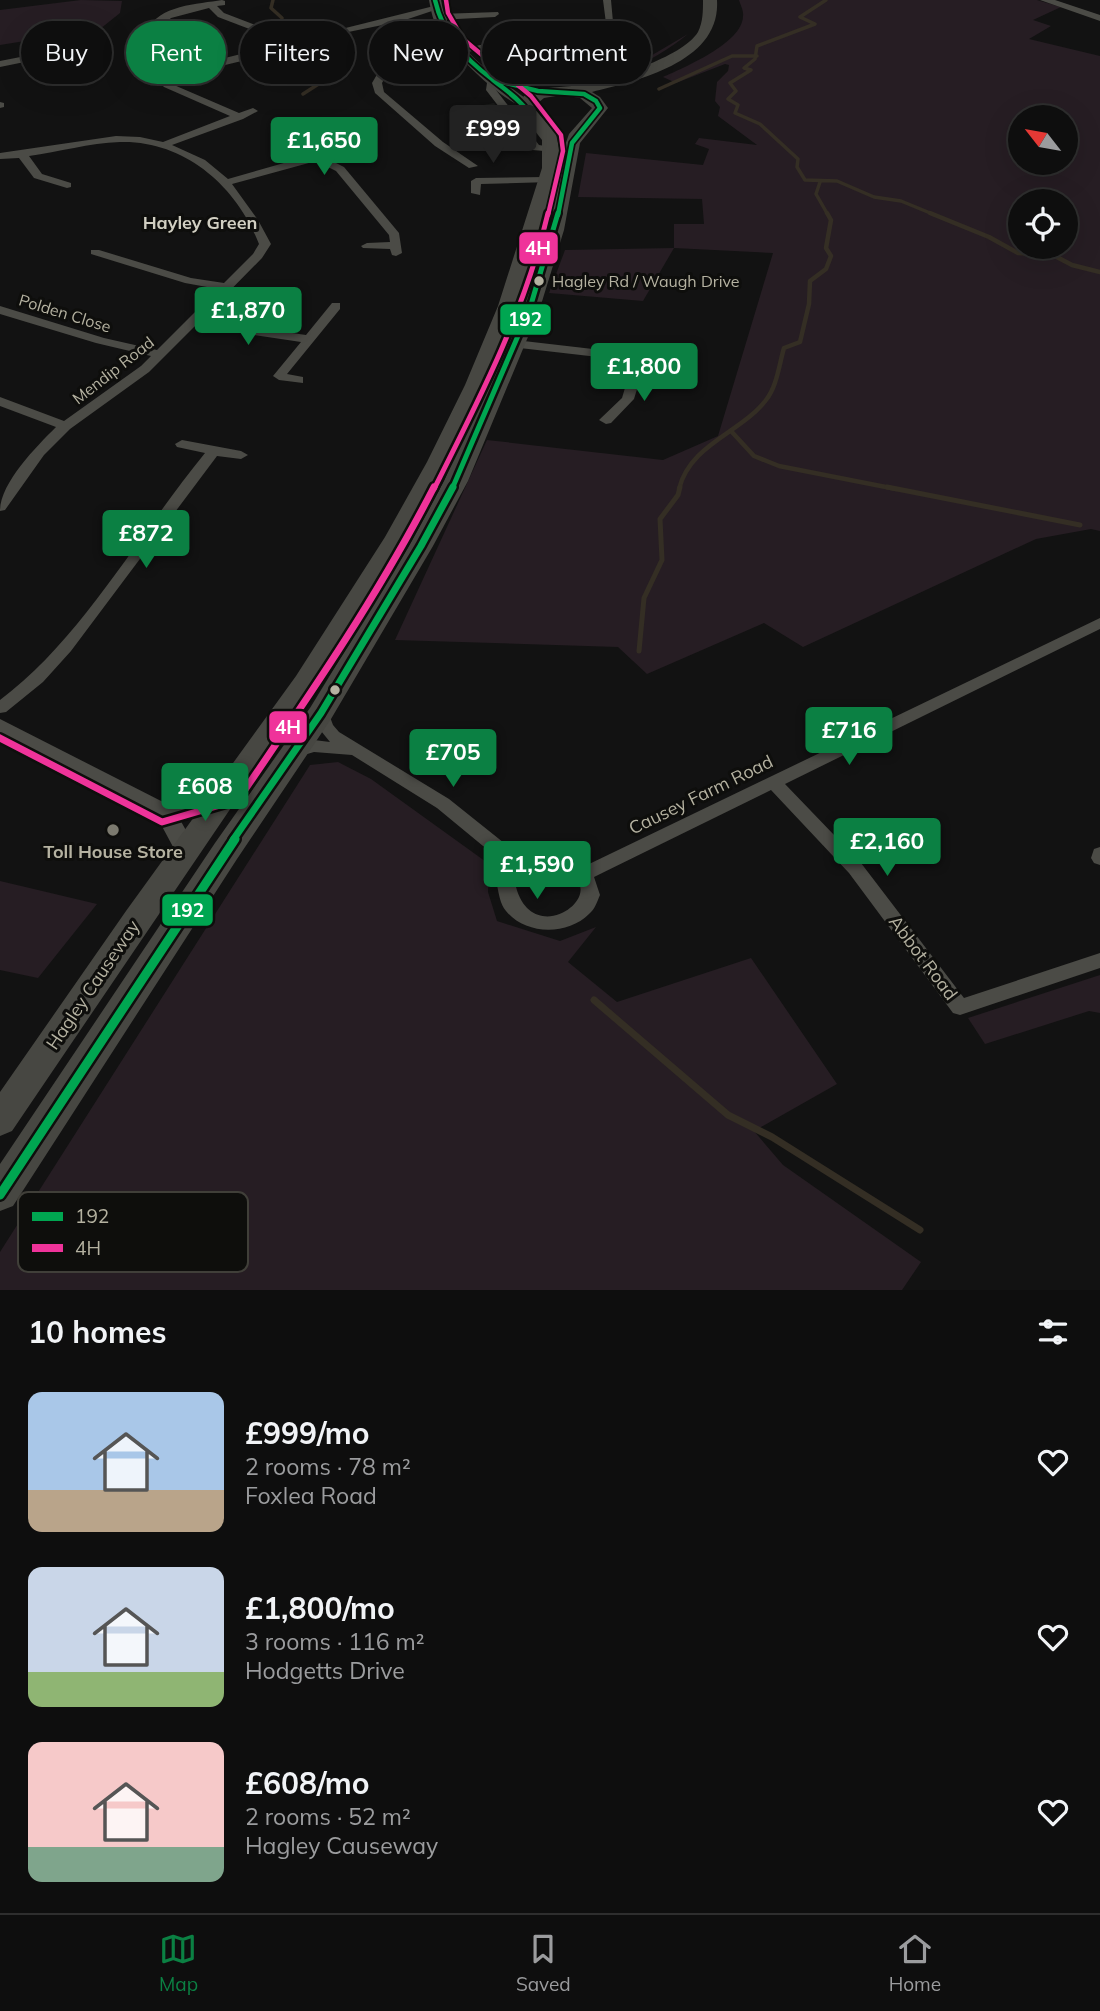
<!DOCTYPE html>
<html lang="en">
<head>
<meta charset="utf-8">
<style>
	:root { --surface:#0e0e0e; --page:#1c1c1c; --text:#f1f3f6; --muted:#9b9c9e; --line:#2e2e2e; --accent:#0b8043 }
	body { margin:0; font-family:Mulish,sans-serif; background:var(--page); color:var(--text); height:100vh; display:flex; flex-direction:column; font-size:26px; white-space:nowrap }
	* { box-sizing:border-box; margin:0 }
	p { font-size:23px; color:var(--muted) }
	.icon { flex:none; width:38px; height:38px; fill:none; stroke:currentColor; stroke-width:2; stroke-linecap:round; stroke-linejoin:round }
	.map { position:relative; height:1290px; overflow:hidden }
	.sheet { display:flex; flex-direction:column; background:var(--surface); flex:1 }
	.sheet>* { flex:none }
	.top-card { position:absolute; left:21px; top:21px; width:700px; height:63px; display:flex; gap:14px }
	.needle { width:46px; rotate:301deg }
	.buttons { position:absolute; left:1008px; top:105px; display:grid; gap:14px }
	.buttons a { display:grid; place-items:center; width:70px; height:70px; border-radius:50%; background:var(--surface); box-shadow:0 7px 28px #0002,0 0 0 2px var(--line); font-size:35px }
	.price { position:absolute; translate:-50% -60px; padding:0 16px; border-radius:7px; background:var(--accent); color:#fff; font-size:23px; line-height:46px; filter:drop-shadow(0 2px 4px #0008) }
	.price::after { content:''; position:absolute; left:50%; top:42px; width:21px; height:16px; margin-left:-10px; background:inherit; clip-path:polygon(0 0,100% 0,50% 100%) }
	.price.selected { background:#222; color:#fff }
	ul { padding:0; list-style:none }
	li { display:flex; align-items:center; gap:21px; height:175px; padding:0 28px }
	li span { display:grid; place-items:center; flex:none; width:196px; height:140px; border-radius:14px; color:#555 }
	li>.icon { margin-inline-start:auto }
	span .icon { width:84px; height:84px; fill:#fffc; stroke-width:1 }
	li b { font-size:30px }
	h2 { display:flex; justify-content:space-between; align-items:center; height:84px; padding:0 28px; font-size:30px }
	.pill { padding:0 24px; border-radius:32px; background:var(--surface); box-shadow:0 7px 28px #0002,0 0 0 2px var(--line); font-size:24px; line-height:63px }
	.pill.selected { background:var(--accent); color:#fff }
	.dock { display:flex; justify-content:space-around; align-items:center; height:98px; border-top:2px solid var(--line); background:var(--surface); font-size:19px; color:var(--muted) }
	.dock a { display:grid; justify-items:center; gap:4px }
	.dock .selected { color:var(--accent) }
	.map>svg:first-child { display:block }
	.built { fill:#1d1e1c }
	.green { fill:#261d23; fill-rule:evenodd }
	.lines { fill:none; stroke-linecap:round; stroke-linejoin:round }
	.stream-far3 { stroke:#342e24; stroke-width:3.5 }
	.stream-far2 { stroke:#342e24; stroke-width:4.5 }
	.stream-far1 { stroke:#342e24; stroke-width:5 }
	.stream { stroke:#342e24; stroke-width:7 }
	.building { fill:#30302e; stroke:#3f3e3a; stroke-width:2 }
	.minor { fill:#4b4b46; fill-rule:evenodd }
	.tertiary { fill:#4b4b46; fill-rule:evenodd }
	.secondary { fill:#494944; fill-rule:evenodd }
	.trunk { fill:#474742; fill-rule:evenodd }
	.bus-1-far3-casing { stroke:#0e0e0c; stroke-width:8 }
	.bus-1-far2-casing { stroke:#0e0e0c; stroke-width:10 }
	.bus-1-far1-casing { stroke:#0e0e0c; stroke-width:12 }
	.bus-1-casing { stroke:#0e0e0c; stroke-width:14 }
	.bus-2-far2-casing { stroke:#0e0e0c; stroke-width:8 }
	.bus-2-far1-casing { stroke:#0e0e0c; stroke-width:10 }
	.bus-2-casing { stroke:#0e0e0c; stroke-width:12 }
	.bus-1-far3 { stroke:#00a651; stroke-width:4.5 }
	.bus-1-far2 { stroke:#00a651; stroke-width:5 }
	.bus-1-far1 { stroke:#00a651; stroke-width:7 }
	.bus-1 { stroke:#00a651; stroke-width:9 }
	.bus-2-far2 { stroke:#ef339a; stroke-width:4.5 }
	.bus-2-far1 { stroke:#ef339a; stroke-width:5 }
	.bus-2 { stroke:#ef339a; stroke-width:7 }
	.bus-dot { fill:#b5b2a1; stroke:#0e0e0c; stroke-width:2.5 }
	.poi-dot { fill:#7c7a6f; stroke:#0e0e0c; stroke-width:2.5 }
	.labels { text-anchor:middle; stroke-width:6; stroke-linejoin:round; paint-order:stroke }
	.bus-label { font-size:16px; fill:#b5b2a1; stroke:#0e0e0c; text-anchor:start }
	.far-street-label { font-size:16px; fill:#b5b2a1; stroke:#0e0e0c }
	.far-quarter-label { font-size:18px; font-weight:bold; fill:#d1cfc2; stroke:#0e0e0c }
	.street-label { font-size:18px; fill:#b5b2a1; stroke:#0e0e0c }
	.poi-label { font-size:18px; font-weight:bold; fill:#b5b2a1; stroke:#0e0e0c }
	.key { fill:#0e0e0c; stroke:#403f39; stroke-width:2 }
	.key-label { font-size:19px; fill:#b5b2a1 }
	.line-badge { stroke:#0e0e0c; stroke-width:2.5 }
	.badge-label { font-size:19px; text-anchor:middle; font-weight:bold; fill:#fff }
</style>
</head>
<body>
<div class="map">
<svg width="1100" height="1290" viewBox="0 0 1100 1290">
	<rect width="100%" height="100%" fill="#121212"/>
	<path class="built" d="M494 103 510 121 512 128 503 129 467 108Z"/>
	<path class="green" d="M81 0 122 1 120 13 100 29 0 45V10Z
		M739 0H1037L1061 7 1033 20 1051 26 1029 39 1100 56V531L1091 529 1036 539 803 647 764 623 647 674 618 647 395 640 487 440 663 460 718 436 773 253 674 248 643 301 549 293 565 250 674 248V224H704L702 199 578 197 586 153 703 165 709 149 695 144 699 138 757 145 718 116 720 107 715 101 717 82 728 71 729 65 725 64 676 83 663 77C683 68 743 43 743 16 744 11 740 4 739 0ZM1020 117H1066V163H1020ZM1020 201H1066V247H1020Z
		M688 34C630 81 546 106 481 62L532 57 584 56 623 66 642 61Z
		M338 762 371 779 489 864 488 892 497 921 560 941 596 927 568 962 617 1002 751 958 837 1084 754 1131 783 1165 921 1262 902 1290H0V1252L310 765Z
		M0 881 97 904 38 978 0 970Z
		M1100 975V1013L1089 1011 985 1044 968 1018Z"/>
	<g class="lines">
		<path class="stream-far3" d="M273 0 271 8 282 18
			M826 0 800 17 815 24 757 46 755 59 744 68 751 70 730 83 736 91 728 99 738 105 735 113 760 124 798 159 797 167 805 180 837 181 874 197 901 201 935 215
			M659 89 732 56H757
			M303 94 317 85 339 60 325 51 332 43 327 38
			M820 182 816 194 828 215"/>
		<path class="stream-far2" d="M930 213 989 237 1018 253 1053 255 1072 265 1100 272
			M731 431 754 456 779 466 896 489
			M679 489C690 444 741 433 766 400 777 386 779 365 784 348L800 342 809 304 810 281 826 269 831 256 826 248 831 220 827 213"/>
		<path class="stream-far1" d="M887 487 1080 525
			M639 651 644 598 662 560 660 519 678 495 680 487"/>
		<path class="stream" d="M594 1000 728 1115 772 1137 920 1230"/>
	</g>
	<path class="building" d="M434 30 443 41 449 49 427 52 416 39 422 38 418 32Z"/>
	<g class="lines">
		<path class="minor" d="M222 0 225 1V5L217 6 224 13 263 28V32H257L218 17 209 8 171 18 156 31C168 51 192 55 213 61L438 5V9L405 20 410 24V32L382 83 384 92 443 142 478 166 469 168 435 146 375 93 372 83 402 32V25L397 22 324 37 283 51 184 75V71L204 64C180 57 160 53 148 31 157 5 199 4 222 0Z
			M603 0H611L614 33 607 31Z
			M498 12 499 14 495 17 439 20 435 17 439 14Z
			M523 36 526 37V41L462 53 457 50Z
			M51 51 56 54 54 56 0 67V61Z
			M488 76H494L496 90 539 145 557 148V152L532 150 486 90Z
			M167 82 239 113 253 108 258 111 243 119 172 145 205 160 228 179 312 155 287 129 296 127 322 151V156L344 167 399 233 402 253 396 256 392 255 390 249 363 248 361 246 367 243 390 242 389 235 336 171 316 161 232 184 258 220 271 244 262 258 201 320 306 335 332 303H340V309L287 374 303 377V383L279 380 273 376 301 342 195 326 149 372 70 429 44 455 5 510 0 511C0 483 36 447 56 427L0 406V397L64 421 141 366 151 356 96 343 0 314V306L104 338 157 350 218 289 185 283 91 254V250H99L191 278 224 283 253 254 259 244C237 186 184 140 120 142 89 143 59 152 29 156L42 174 71 183V187L67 188 34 178 19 158 0 159V153L116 136 140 137 163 142 230 116 164 87 162 85Z
			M0 102 4 103V107L0 108Z
			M547 177 551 178V182L481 184 480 195 471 193V181L476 178Z
			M515 340 688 360 694 364 688 368 645 363 634 399 611 423 606 424 599 420 622 398 633 361 511 347 509 344Z
			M182 440 241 451 248 455 241 459 217 456 71 651 43 682 6 712 0 713V700C81 640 140 532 205 453L177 447 175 444Z
			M1100 618V629L785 784 861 863 964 998 1100 953V968L960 1015 953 1013 849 873 771 790 594 877 600 895C597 902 595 909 589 914 567 936 525 935 506 911 500 904 499 894 497 885L511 869 437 808 352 755 314 752 294 758 286 752 288 748 314 740 330 742 317 726 313 713 321 708 327 709 333 725 339 732 449 799 523 858C544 852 566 853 585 866ZM551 867C627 882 535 957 516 887L533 869Z
			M1100 847V865L1094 863 1091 858 1094 849Z"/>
		<path class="tertiary" d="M1040 0H1055L1100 15V21Z
			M0 719 167 804 230 784 238 786 241 791 238 796 178 816 198 852 195 858 187 860 179 858 157 817 0 735Z"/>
		<path class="secondary" d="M429 0H441C448 47 493 74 529 101V107C509 110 449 49 439 31 433 21 431 11 429 0Z"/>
		<path class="trunk" d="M703 0H717C721 62 639 80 592 92L600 97 608 108 580 143 564 230 540 308 468 481 433 546 331 719 237 859 13 1206 0 1211V1164L215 843 310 708 409 546 444 481 485 388 450 462 365 610 12 1131 0 1136V1092L126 911 296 676 385 537 427 462 465 385 498 306 542 168V140L516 107 524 96 532 91C549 87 564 87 581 85 610 79 682 58 698 32 703 22 703 11 703 0ZM562 95 580 98 592 108 569 134 561 157 556 134 533 107 544 98ZM555 186C541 255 516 318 488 382L524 289Z"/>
		<g class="bus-1-far3-casing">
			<path id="bus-1-far3" d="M435 0C443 35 464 58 492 79 505 90 520 99 529 113
				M494 80 538 91 584 94 596 101 600 108 572 143 558 215"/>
		</g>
		<g class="bus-1-far2-casing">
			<path id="bus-1-far2" d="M452 489 530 308 558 213"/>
		</g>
		<g class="bus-1-far1-casing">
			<path id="bus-1-far1" d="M233 840 321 713 421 546 453 487"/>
		</g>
		<g class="bus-1-casing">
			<path id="bus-1" d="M0 1195 235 839"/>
		</g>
		<g class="bus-2-far2-casing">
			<path id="bus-2-far2" d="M446 0 448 13 463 39 531 96 561 135 563 151 548 215"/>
		</g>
		<g class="bus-2-far1-casing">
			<path id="bus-2-far1" d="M434 489C479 400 525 311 548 213"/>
		</g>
		<g class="bus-2-casing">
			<path id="bus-2" d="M0 738 162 822 234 801 240 797C309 696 378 596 434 487"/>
		</g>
		<use href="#bus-1-far3" class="bus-1-far3"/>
		<use href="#bus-1-far2" class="bus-1-far2"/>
		<use href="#bus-1-far1" class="bus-1-far1"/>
		<use href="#bus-1" class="bus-1"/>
		<use href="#bus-2-far2" class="bus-2-far2"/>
		<use href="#bus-2-far1" class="bus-2-far1"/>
		<use href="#bus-2" class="bus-2"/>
	</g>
	<g class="bus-dot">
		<circle cx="539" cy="281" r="6"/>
		<circle cx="335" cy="690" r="6"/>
	</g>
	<circle class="poi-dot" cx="113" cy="830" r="7"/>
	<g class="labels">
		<g class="bus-label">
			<text x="552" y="287">Hagley Rd / Waugh Drive</text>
		</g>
		<g class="far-street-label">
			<text transform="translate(65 313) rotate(17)" y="6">Polden Close</text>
			<text transform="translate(113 370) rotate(-38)" y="6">Mendip Road</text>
		</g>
		<g class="far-quarter-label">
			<text x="200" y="229">Hayley Green</text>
		</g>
		<g class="street-label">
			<text transform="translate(701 795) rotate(-26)" y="6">Causey Farm Road</text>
			<text transform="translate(923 958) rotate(53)" y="6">Abbot Road</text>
			<text transform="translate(93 985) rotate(-56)" y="6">Hagley Causeway</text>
		</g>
		<g class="poi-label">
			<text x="113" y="858">Toll House Store</text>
		</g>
	</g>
	<rect x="18" y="1192" width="230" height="80" rx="10" class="key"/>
	<rect x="32" y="1212" width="31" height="9" fill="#00a651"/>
	<rect x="32" y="1244" width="31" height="8" fill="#ef339a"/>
	<g class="key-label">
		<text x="75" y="1223">192</text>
		<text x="75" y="1255">4H</text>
	</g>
	<g class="line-badge">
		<rect x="518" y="231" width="41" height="34" rx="7" fill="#ef339a"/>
		<rect x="499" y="303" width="53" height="33" rx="7" fill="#00a651"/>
		<rect x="268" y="710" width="40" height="34" rx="7" fill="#ef339a"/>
		<rect x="161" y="893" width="53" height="34" rx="7" fill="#00a651"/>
	</g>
	<g class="badge-label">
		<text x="538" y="255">4H</text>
		<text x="525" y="326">192</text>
		<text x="288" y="734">4H</text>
		<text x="187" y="917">192</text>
	</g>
</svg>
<div class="buttons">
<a><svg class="needle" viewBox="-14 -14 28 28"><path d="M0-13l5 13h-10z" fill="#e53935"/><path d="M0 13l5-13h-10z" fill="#9b9c9e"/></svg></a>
<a><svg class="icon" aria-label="locate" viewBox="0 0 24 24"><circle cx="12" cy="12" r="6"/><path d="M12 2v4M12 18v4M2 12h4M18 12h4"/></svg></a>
</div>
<b class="price selected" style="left:493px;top:165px">£999</b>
<b class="price" style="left:324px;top:177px">£1,650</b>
<b class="price" style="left:248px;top:347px">£1,870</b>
<b class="price" style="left:644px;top:403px">£1,800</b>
<b class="price" style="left:146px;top:570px">£872</b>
<b class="price" style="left:849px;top:767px">£716</b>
<b class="price" style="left:453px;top:789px">£705</b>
<b class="price" style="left:205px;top:823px">£608</b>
<b class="price" style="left:887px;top:878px">£2,160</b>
<b class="price" style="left:537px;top:901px">£1,590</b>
<div class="top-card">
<a class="pill">Buy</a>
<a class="pill selected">Rent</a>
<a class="pill">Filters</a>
<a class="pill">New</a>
<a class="pill">Apartment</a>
</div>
</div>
<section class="sheet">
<h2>10 homes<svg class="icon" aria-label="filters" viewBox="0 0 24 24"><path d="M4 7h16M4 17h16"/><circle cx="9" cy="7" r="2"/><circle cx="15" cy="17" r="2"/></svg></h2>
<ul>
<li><span style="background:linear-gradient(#a9c7e8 70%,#b9a48a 0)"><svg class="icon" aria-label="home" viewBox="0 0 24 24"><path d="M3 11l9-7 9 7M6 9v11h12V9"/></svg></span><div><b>£999/mo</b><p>2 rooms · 78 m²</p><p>Foxlea Road</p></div><svg class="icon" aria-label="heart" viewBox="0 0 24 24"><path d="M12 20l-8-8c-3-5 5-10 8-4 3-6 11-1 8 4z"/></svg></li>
<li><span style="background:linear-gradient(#c9d6e8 75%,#8fb573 0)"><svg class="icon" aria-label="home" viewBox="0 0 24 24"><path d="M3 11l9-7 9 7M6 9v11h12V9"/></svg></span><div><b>£1,800/mo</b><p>3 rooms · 116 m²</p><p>Hodgetts Drive</p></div><svg class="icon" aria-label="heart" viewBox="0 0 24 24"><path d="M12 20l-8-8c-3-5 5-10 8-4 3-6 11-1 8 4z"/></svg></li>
<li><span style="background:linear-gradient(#f6c9c9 75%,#7fa58c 0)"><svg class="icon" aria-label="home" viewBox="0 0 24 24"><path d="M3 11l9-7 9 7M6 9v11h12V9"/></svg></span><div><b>£608/mo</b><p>2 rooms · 52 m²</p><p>Hagley Causeway</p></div><svg class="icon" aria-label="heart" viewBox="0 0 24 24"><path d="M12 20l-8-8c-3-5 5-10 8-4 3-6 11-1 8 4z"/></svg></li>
</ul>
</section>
<nav class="dock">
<a class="selected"><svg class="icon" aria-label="map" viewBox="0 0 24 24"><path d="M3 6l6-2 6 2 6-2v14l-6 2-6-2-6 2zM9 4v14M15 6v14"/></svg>Map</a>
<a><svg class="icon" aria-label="saved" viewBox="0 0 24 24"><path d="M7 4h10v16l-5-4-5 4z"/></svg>Saved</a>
<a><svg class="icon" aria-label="home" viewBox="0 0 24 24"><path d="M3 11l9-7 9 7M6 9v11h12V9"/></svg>Home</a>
</nav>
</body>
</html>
